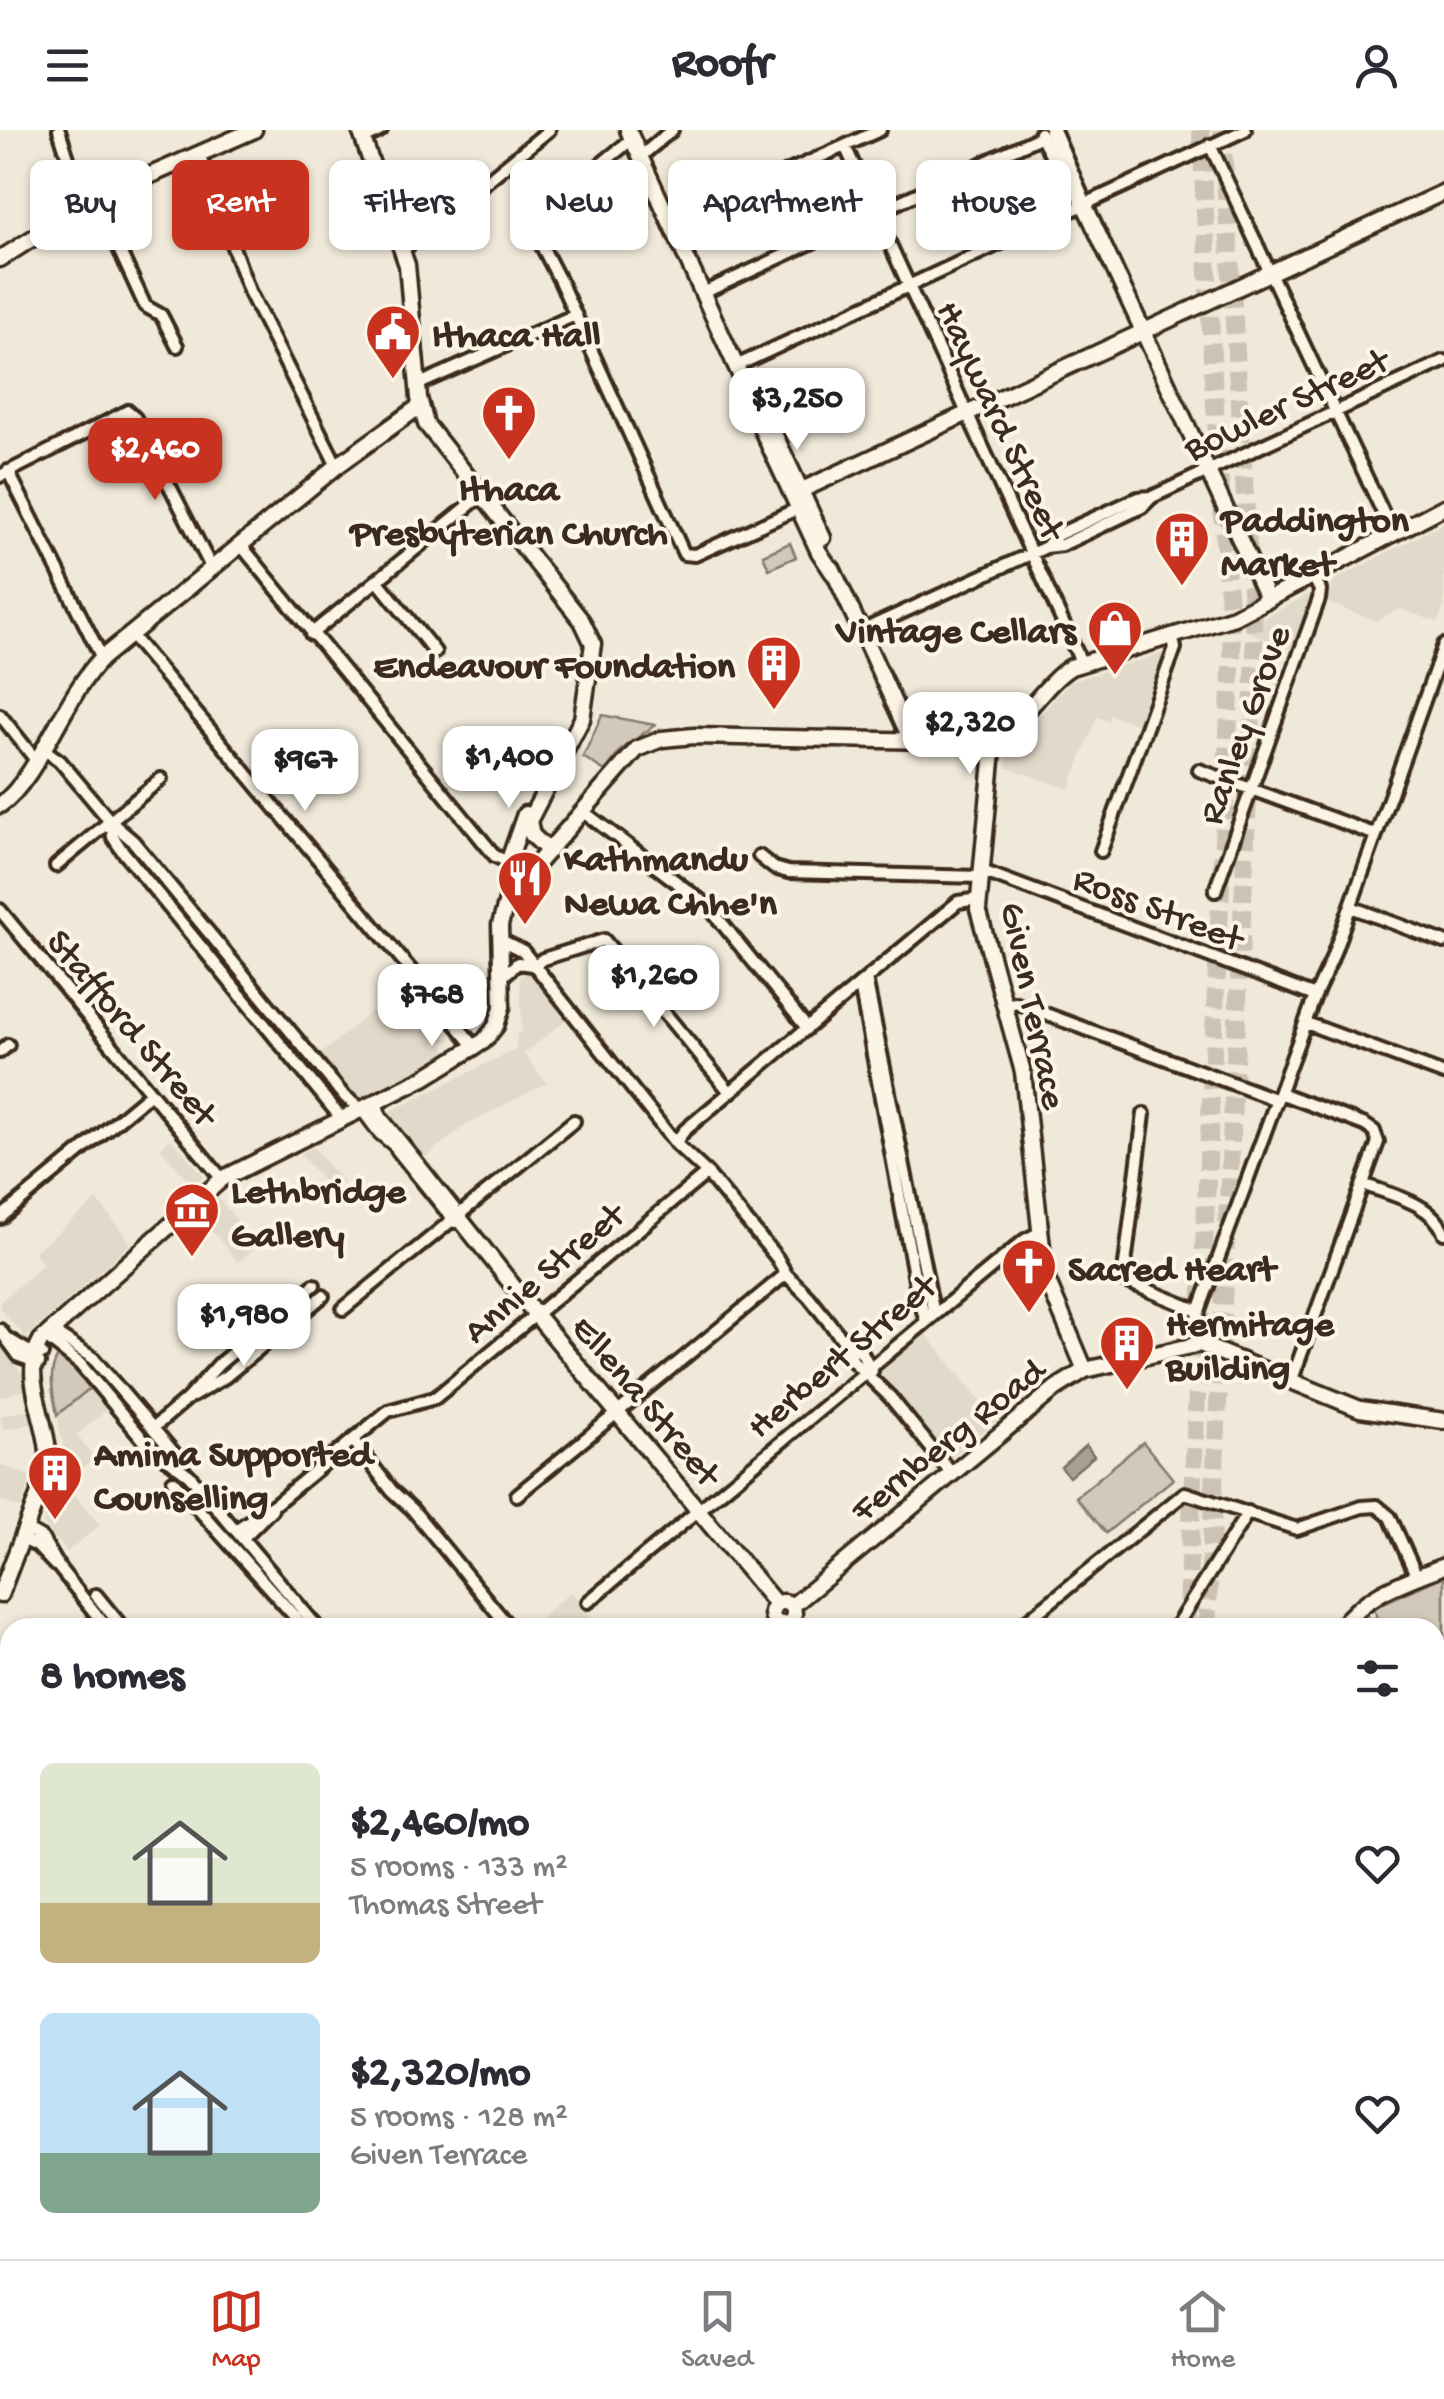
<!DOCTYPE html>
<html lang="en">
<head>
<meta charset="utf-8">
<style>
	:root { --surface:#fff; --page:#f7f7f7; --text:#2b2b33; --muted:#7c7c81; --line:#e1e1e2; --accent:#c8321e }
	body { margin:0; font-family:"Gochi Hand",sans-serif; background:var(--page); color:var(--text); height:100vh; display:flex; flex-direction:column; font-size:38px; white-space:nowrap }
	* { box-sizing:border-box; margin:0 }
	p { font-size:32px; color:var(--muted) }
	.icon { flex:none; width:55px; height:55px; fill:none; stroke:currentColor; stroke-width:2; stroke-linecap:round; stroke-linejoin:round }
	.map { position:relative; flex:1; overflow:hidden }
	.details { position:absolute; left:0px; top:1488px; width:1445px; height:642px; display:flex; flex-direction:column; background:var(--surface); border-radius:30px 30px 0 0; box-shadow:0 2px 8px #0004 }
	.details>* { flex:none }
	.top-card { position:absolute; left:30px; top:30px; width:1385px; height:90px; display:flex; gap:20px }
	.price { position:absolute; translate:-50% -85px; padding:0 22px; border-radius:20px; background:#fff; color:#222; font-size:32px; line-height:65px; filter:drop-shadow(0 2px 5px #0008) }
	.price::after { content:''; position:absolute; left:50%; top:60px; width:30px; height:22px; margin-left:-15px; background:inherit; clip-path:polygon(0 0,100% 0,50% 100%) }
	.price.on { background:var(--accent); color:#fff }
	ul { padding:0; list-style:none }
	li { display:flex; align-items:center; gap:30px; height:250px; padding:0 40px }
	li span { display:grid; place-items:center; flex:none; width:280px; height:200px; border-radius:15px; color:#555 }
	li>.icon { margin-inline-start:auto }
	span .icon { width:120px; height:120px; fill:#fffc; stroke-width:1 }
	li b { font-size:42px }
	h2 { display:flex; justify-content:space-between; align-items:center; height:120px; padding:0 40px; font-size:42px }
	.pill { padding:0 35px; border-radius:15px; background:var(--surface); box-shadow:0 2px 8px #0004; font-size:35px; line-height:90px }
	.pill.on { background:var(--accent); color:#fff }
	header { display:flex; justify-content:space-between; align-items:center; height:130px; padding:0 40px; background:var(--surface); font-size:45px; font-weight:700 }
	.tab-bar { display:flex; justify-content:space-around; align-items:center; height:140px; border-top:2px solid var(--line); background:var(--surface); font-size:28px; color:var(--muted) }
	.tab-bar a { display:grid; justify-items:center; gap:5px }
	.tab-bar .on { color:var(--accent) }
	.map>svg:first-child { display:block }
	.built { fill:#e1d9c9 }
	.green { fill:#d2c9ba; stroke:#867a6c; stroke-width:2.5 }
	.water { fill:#aaa091; stroke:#7e7163; stroke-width:2.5 }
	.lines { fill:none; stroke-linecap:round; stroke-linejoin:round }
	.highway-tunnel { stroke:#ccc3b4; stroke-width:18; stroke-dasharray:18 9; stroke-linecap:butt }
	.street-casing { stroke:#3b2a1e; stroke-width:18 }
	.secondary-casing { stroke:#3b2a1e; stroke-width:21 }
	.street { stroke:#fcf5e5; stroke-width:10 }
	.secondary { stroke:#fcf5e5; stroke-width:14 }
	.labels { text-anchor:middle; stroke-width:8; stroke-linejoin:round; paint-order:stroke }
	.poi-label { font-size:38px; font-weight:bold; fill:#3b2a1e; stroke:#fcf5e5; text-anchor:start }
	.street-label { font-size:38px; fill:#3b2a1e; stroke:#fcf5e5 }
</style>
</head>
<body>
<header><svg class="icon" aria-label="menu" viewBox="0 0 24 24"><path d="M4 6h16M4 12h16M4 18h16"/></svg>Roofr<svg class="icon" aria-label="person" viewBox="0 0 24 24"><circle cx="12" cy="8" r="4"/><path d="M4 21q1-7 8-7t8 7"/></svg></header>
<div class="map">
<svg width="1444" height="2129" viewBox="0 0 1444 2129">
	<rect width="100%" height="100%" fill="#f0e9d9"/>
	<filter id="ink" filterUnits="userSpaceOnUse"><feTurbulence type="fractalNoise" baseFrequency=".01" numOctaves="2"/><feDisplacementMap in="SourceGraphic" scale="20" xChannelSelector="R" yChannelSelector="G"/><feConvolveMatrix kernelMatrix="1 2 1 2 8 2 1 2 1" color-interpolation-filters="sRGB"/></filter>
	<g filter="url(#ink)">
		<path class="built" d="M1444 393V475L1438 492 1399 479 1376 491 1326 472 1333 451Z
			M1307 465 1312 469 1294 520 1246 501 1245 498Z
			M1166 522 1140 595 1110 585 1108 591 1097 587 1069 659 1006 637 1008 624 1015 612 1070 552Z
			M528 843 566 890 524 924 547 953 466 995 423 1029 385 984 516 919 517 904 522 900 520 846Z
			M399 858 411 873 417 868 423 875 422 878 448 909 442 914 449 923 359 973 321 924Z
			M171 1009 204 1046 193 1056 160 1018Z
			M313 1017 343 1052 332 1062 300 1024Z
			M218 1068 258 1116 238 1132 199 1086Z
			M97 1070 131 1113 26 1208 0 1178V1172L43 1134 34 1122Z
			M926 1204 996 1291 950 1328 880 1242Z
			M1 1217 23 1245 26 1260 0 1267Z
			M90 1258 109 1278 77 1305 94 1328 75 1344 67 1334 57 1285Z
			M29 1280 32 1294 3 1300 0 1286Z
			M0 1334 32 1347 20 1378 0 1370Z
			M61 1349 100 1395 67 1422 43 1393Z
			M571 1462 600 1497H528Z
			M1435 1593 1444 1599V1669L1435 1668Z"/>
		<path class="green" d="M790 413 796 427 769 439 763 425Z
			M602 585 655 595 621 620 605 641 583 627Z
			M63 1227 90 1258 57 1285C54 1266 47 1246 57 1228Z
			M1143 1312 1173 1349 1106 1403 1076 1367Z
			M1444 1446V1599L1435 1592V1498L1355 1497 1367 1484 1370 1490 1377 1487 1374 1479 1379 1475Z
			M183 2120H602L603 2129H185Z
			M632 2120H692L689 2129H633Z
			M710 2120H754L751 2129H705Z"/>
		<path class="water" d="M1086 1315 1094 1326 1069 1347 1061 1337Z"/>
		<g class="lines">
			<path class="highway-tunnel" d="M1186 1498 1232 520 1213 247 1201 0
				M1207 1498 1255 526 1222 0
				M1147 2129 1148 2120"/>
			<g class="street-casing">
				<path id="street" d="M59 0 83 75
					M1040 3 1059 42 1075 54
					M364 9 381 0
					M632 9 535 88 532 97 560 151 684 424 695 425 799 378
					M1210 15 1393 404
					M845 16 1081 532
					M199 24 249 161 337 336
					M640 27 672 0
					M104 64 122 99 113 106 145 176 161 185 177 216
					M671 94 880 0
					M403 120 549 0
					M703 163 1042 6
					M736 236 1245 0
					M417 255 575 185
					M8 341 102 528
					M0 346 128 281 135 288 211 437
					M240 414 495 726 513 734
					M1046 417 1057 405 1138 368 1151 367
					M377 450 435 522
					M859 502 1046 417 1062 415 1142 377 1152 367 1444 231
					M130 504 476 918
					M311 504 482 365
					M0 585 35 629
					M42 618 60 631 111 692 133 711 344 966 361 979
					M1199 640 1371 703
					M584 682 708 776 807 898
					M111 692 113 707 121 719 341 988
					M1101 721 1175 518 1172 505
					M759 726 774 738 788 742 981 747
					M56 736 161 649
					M982 741 1315 866
					M1215 761 1319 469 1320 460 1313 446
					M1351 777 1444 812
					M0 780 222 1049
					M501 810 523 821 676 1014 707 1043 777 1128 786 1144 809 1167 843 1210 853 1231 890 1267 952 1344
					M533 836 543 829 604 810 730 962
					M502 847 518 833 532 835
					M866 849 934 1184
					M860 855 917 1161 926 1191
					M1006 874 1016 873 1277 970
					M1306 893 1444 944
					M0 922 8 915
					M1280 963 1365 995 1374 1001 1378 1012 1291 1252
					M1144 984 1123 1150 1199 1181
					M675 1013 685 1000 958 772 979 769
					M397 1020 455 1092
					M1365 1055C1392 1065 1432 1073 1444 1103
					M0 1088 151 963
					M343 1179 574 991
					M0 1200 19 1226 39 1233
					M50 1200 93 1228 175 1324 176 1336
					M44 1206 80 1234 147 1314 189 1345 318 1498
					M8 1209 26 1220 42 1224
					M844 1211 862 1223 872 1241
					M1197 1214 1195 1196 1199 1181 1315 866 1331 831 1444 515
					M193 1266 225 1247 323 1166
					M153 1298 187 1269 219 1234 314 1155
					M353 1310 392 1361 412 1379 510 1498
					M173 1351 305 1498
					M517 1365 786 1144
					M26 1399 42 1408 60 1439 107 1498
					M237 1399 275 1374 388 1281 435 1268 707 1043
					M244 1407 272 1379
					M22 1409 37 1416 55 1435
					M96 1465 123 1498
					M588 1472 1025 1110 1041 1102
					M1018 1498 1185 1363 1297 1399 1362 1377 1377 1376 1390 1387 1417 1447
					M1175 1498 1248 1382
					M0 1578 10 1591
					M1435 1683 1444 1686
					M0 1784 10 1796
					M0 1895 10 1890
					M1435 1974 1444 1956
					M904 2120 911 2129
					M921 2120 929 2129
					M1091 2120 1098 2129
					M1172 2120 1179 2129
					M698 2129 702 2120
					M758 2129 761 2120
					M1102 2129 1112 2120
					M1311 2129 1328 2120"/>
			</g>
			<g class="secondary-casing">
				<path id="secondary" d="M360 0 407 135 419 268 426 294 582 491 593 514 582 589 529 691 532 705 549 721
					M628 0 757 282 762 300 819 422 833 443
					M1052 0 1084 74 1268 470
					M0 129 91 71 254 0
					M773 301 823 408
					M802 360 1444 62
					M832 438 911 610
					M994 609 978 779 1023 942 1045 1145 1085 1240
					M0 675C38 649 64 566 102 528L337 336 420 276
					M523 747 510 727 525 684
					M363 978 381 1002 411 1027 379 987 374 973
					M411 1027 536 1185 776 1474
					M0 1465 48 1340C53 1296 18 1250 41 1210L222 1049 424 948 484 911 496 896 502 877 500 795 508 767 637 619 662 609 694 606 978 612C1019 607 1038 557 1071 537L1234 487 1444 377
					M772 1483a11 11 0 1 1 22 0a11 11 0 1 1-22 0Z
					M792 1476 1056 1258 1085 1240 1200 1214 1360 1279 1444 1291
					M1340 1498C1366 1463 1405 1452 1444 1436
					M0 2028 10 2027
					M622 2120 623 2129"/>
			</g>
			<use href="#street" class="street"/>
			<use href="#secondary" class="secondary"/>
		</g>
	</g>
	<defs>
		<g id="civic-pin" transform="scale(2.875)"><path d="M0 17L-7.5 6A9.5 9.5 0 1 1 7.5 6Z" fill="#c8321e" stroke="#fcf5e5"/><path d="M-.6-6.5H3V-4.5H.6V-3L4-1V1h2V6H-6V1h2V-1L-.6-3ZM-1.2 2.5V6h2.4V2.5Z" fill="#fff"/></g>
		<g id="church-pin" transform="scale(2.875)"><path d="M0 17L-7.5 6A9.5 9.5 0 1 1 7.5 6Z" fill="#c8321e" stroke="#fcf5e5"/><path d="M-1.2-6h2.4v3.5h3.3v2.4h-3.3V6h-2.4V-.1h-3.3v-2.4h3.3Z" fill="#fff"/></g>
		<g id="building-pin" transform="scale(2.875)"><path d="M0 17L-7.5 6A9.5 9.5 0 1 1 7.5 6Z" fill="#c8321e" stroke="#fcf5e5"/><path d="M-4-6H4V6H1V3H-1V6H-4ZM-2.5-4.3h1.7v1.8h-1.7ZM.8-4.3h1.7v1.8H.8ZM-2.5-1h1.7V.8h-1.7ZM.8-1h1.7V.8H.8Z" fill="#fff"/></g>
		<g id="shop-pin" transform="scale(2.875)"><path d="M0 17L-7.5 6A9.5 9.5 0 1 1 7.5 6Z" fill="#c8321e" stroke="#fcf5e5"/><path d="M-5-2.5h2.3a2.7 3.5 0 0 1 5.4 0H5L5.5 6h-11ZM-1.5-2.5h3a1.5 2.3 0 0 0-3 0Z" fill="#fff"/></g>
		<g id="restaurant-pin" transform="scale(2.875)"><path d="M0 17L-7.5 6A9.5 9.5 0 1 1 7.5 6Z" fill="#c8321e" stroke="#fcf5e5"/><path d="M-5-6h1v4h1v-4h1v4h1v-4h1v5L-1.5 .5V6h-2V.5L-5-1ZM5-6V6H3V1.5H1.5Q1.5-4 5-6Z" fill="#fff"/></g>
		<g id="museum-pin" transform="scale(2.875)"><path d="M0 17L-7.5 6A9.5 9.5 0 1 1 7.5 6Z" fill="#c8321e" stroke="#fcf5e5"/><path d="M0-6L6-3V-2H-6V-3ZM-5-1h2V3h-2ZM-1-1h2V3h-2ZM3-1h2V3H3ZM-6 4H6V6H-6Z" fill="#fff"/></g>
	</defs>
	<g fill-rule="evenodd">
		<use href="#civic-pin" x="393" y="202"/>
		<use href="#church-pin" x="509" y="283"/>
		<use href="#building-pin" x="1182" y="409"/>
		<use href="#shop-pin" x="1115" y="498"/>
		<use href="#building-pin" x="774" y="533"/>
		<use href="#restaurant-pin" x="525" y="748"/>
		<use href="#museum-pin" x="192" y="1080"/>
		<use href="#church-pin" x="1029" y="1136"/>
		<use href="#building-pin" x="1127" y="1213"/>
		<use href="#building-pin" x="55" y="1343"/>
	</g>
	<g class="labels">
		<g class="poi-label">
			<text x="432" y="215">Ithaca Hall</text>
			<text x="509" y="369" text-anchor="middle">Ithaca<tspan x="509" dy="44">Presbyterian Church</tspan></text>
			<text x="1221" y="400">Paddington<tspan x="1221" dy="44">Market</tspan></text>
			<text x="1076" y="511" text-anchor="end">Vintage Cellars</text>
			<text x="735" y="546" text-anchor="end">Endeavour Foundation</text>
			<text x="564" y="739">Kathmandu<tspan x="564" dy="44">Newa Chhe'n</tspan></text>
			<text x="231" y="1071">Lethbridge<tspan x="231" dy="44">Gallery</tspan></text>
			<text x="1068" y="1149">Sacred Heart</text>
			<text x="1166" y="1204">Hermitage<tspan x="1166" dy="44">Building</tspan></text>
			<text x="94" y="1334">Amima Supported<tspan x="94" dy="44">Counselling</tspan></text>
		</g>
		<g class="street-label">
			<text transform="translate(1285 272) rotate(-25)" y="13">Bowler Street</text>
			<text transform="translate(1003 289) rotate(65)" y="13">Hayward Street</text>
			<text transform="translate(1242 594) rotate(-70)" y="13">Ranley Grove</text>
			<text transform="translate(1159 776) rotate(21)" y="13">Ross Street</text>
			<text transform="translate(1036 875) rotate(78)" y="13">Given Terrace</text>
			<text transform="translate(134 896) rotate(50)" y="13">Stafford Street</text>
			<text transform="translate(542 1141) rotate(-40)" y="13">Annie Street</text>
			<text transform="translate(840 1224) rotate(-40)" y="13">Herbert Street</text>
			<text transform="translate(648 1269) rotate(50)" y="13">Ellena Street</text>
			<text transform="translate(946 1308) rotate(-39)" y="13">Fernberg Road</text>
		</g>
	</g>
</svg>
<b class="price" style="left:797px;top:323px">$3,250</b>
<b class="price on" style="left:155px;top:373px">$2,460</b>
<b class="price" style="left:970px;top:647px">$2,320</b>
<b class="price" style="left:509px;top:681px">$1,400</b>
<b class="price" style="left:305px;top:684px">$967</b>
<b class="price" style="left:654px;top:900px">$1,260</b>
<b class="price" style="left:432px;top:919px">$768</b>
<b class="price" style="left:244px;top:1239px">$1,980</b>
<div class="top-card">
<a class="pill">Buy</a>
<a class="pill on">Rent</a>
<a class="pill">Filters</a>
<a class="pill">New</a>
<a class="pill">Apartment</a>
<a class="pill">House</a>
</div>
<section class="details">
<h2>8 homes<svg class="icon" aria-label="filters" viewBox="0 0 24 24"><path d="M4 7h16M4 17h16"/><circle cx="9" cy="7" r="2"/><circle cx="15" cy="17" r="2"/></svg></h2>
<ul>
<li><span style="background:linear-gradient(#dfe7d0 70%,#c2b280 0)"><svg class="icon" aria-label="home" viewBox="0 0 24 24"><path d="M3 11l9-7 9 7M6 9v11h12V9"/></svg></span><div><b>$2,460/mo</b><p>5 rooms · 133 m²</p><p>Thomas Street</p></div><svg class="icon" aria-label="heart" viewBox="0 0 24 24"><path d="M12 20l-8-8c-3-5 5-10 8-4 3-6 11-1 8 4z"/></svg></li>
<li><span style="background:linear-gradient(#bfe0f5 70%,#7fa58c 0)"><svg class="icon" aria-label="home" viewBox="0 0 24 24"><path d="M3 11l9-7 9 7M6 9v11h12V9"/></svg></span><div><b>$2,320/mo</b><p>5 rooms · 128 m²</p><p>Given Terrace</p></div><svg class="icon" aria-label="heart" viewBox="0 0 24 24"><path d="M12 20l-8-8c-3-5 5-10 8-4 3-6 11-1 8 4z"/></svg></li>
</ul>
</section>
</div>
<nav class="tab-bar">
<a class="on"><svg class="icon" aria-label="map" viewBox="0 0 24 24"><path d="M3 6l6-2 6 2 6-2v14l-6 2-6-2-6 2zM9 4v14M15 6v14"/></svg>Map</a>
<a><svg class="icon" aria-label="saved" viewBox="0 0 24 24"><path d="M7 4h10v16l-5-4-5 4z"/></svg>Saved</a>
<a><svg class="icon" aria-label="home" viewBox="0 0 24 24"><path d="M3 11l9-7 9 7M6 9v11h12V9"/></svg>Home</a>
</nav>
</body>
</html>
